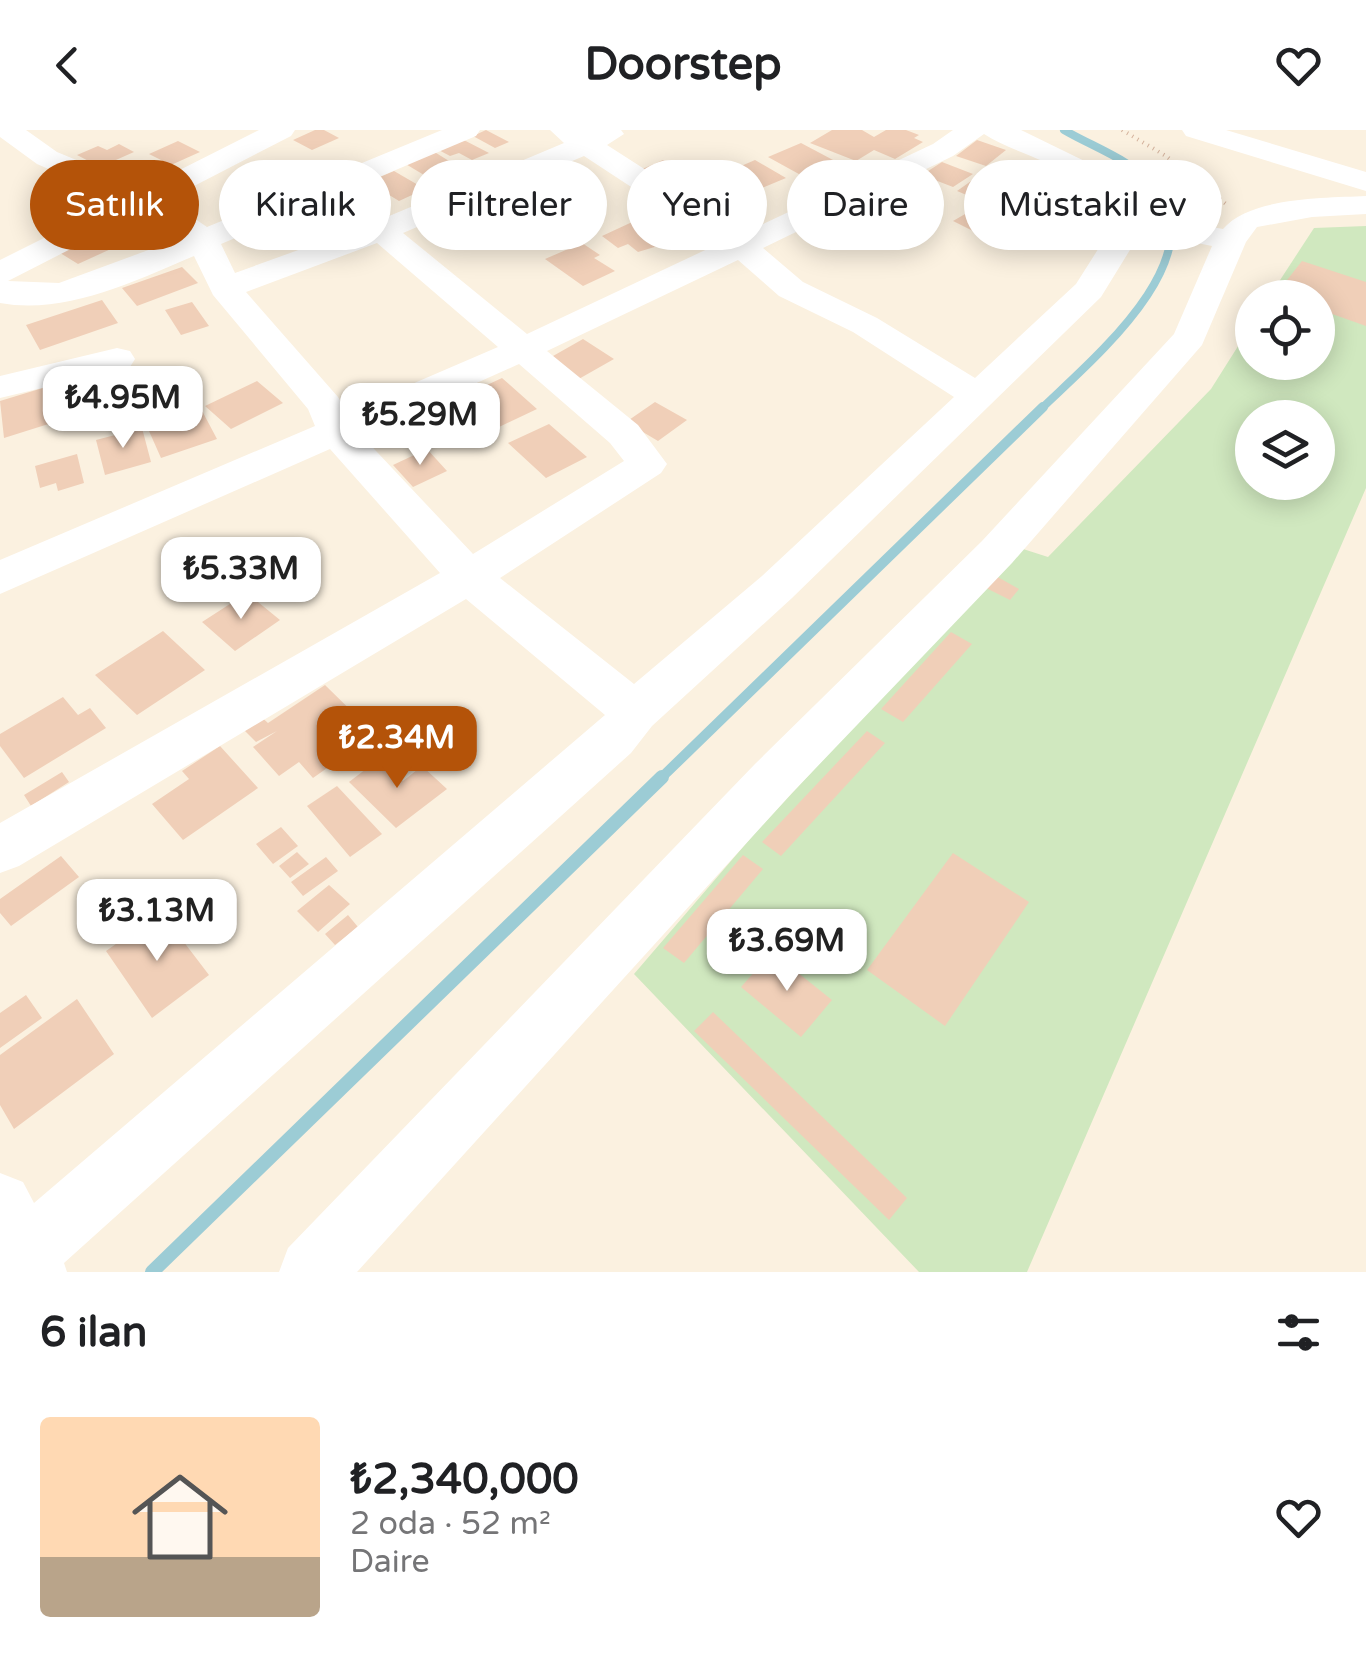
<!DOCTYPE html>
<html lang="tr">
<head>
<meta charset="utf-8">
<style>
	:root { --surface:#fff; --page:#f2f2f2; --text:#202124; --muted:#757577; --accent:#b45309 }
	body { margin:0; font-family:"Varela Round",sans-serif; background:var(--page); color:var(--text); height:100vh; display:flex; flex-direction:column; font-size:38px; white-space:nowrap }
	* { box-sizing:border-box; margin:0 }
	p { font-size:32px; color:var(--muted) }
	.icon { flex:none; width:55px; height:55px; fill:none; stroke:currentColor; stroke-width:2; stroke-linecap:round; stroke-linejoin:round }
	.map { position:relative; height:1142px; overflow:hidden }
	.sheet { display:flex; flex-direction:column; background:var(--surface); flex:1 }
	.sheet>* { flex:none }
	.banner { position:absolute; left:30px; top:30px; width:1308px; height:90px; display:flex; gap:20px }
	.controls { position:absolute; left:1235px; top:150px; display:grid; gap:20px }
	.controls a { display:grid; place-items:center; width:100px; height:100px; border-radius:50%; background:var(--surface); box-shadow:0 5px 25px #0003; font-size:50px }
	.price { position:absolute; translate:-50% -85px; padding:0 22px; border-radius:20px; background:#fff; color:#222; font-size:32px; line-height:65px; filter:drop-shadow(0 2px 5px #0008) }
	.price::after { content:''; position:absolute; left:50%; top:60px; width:30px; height:22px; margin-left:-15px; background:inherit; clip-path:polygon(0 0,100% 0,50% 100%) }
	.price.active { background:var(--accent); color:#fff }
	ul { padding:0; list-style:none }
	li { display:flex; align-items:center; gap:30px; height:250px; padding:0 40px }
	li span { display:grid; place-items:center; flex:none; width:280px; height:200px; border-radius:10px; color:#555 }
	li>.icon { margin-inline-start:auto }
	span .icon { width:120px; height:120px; fill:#fffc; stroke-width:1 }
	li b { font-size:42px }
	h2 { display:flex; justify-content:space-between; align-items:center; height:120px; padding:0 40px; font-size:42px }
	.pill { padding:0 35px; border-radius:45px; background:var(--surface); box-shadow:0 5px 25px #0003; font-size:35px; line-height:90px }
	.pill.active { background:var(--accent); color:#fff }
	header { display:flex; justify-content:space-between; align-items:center; height:130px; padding:0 40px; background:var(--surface); font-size:45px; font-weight:800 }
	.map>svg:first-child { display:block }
	.green { fill:#d0e8bf; fill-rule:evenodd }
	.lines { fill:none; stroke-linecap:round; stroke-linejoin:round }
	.stream-far2 { stroke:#9cccd5; stroke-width:8 }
	.stream-far1 { stroke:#9cccd5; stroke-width:10 }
	.stream { stroke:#9cccd5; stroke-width:14 }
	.building { fill:#f0cfb8 }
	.path { stroke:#d4b29c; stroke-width:4; stroke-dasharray:1 5; stroke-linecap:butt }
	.minor { fill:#fff; fill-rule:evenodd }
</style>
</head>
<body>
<header><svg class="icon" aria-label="back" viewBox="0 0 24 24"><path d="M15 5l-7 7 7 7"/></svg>Doorstep<svg class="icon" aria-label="heart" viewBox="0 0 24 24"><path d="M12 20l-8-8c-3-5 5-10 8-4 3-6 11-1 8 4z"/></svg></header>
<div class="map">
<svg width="1366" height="1142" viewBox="0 0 1366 1142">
	<rect width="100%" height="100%" fill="#fbf1e0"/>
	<path class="green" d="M1366 96V358L1027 1142H919L634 844 755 703 1020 418 1048 427 1211 259 1252 194V232H1318V168L1269 167 1314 98ZM1252 288H1318V352H1252Z"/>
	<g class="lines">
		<path class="stream-far2" d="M1041 279C1087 234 1215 130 1156 58 1134 31 1093 17 1064 0"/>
		<path class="stream-far1" d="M659 650 1043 277"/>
		<path class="stream" d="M152 1142 662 647"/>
	</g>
	<path class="building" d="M315 0H324L339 8 312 20 293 10Z
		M486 0 509 12 495 18 473 6Z
		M832 0H862L874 7 886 0H906L919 5 914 8 923 12 895 29 874 20 856 31 810 13Z
		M460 8 489 23 472 30 459 23 450 26 435 18Z
		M977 10 1006 20 986 36 956 26Z
		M178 11 200 22 171 35 149 24Z
		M801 13 850 39 817 54 768 27Z
		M119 14 134 22 100 37 77 25 98 16 107 20Z
		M433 21 457 36 429 48 404 33Z
		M663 30 689 44 666 54 640 40Z
		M755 30 786 48 748 64 718 46Z
		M1023 31 1060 45 1040 59 1003 45Z
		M942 32 973 44 953 57 922 45Z
		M394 41 425 59 399 71 368 52Z
		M981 44 1025 61 1000 79 957 61Z
		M708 50 729 62 699 75 679 63Z
		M897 54 932 67 922 74 887 60Z
		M353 56 369 65 343 77 351 83 329 93 305 78Z
		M979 76 1015 93 989 109 953 91Z
		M294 78 311 89 287 105 265 90Z
		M643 87 681 109 638 122 628 114 618 118 602 106Z
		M106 102 124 113 78 134 57 121Z
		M582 113 600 125 594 128 615 141 583 156 545 129Z
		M1302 131 1366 152V196L1318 179V168L1276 164Z
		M182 137 198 153 137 176 122 158Z
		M102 170 118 193 40 220 26 195Z
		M192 172 209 196 181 205 165 180Z
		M583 209 614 229 577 250 546 230Z
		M502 248 537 279 478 307 444 275Z
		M257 251 283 273 231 299 205 276Z
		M46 257 58 291 4 308 0 271Z
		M655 272 687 290 658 311 626 292Z
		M199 275 217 309 161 328 145 292Z
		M549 294 587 327 546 348 508 313Z
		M142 298 151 332 105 345 96 310Z
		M427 319 447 341 413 357 393 335Z
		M77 324 84 353 58 361 56 353 40 358 35 336Z
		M996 446 1019 459 1010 470 986 458Z
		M247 463 280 490 235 521 202 492Z
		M163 501 205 540 137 585 95 545Z
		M951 502 972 514 903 592 881 579Z
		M325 555 375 604 313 648 299 632 279 646 253 617 277 601 256 612 240 596 258 584 268 593Z
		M63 567 78 585 90 578 106 598 24 648 0 616V604Z
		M867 601 885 613 781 726 762 712Z
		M220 616 258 658 183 710 152 674 189 649 182 641Z
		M379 629 403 651 422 636 447 659 396 698 349 652Z
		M62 642 69 652 31 676 24 665Z
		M337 656 382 704 350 727 307 676Z
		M281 697 298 716 273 734 256 714Z
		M297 722 309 734 290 748 279 736Z
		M953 723 1029 772 945 896 867 840Z
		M743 725 763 739 684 833 663 818Z
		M61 726 79 747 11 796 0 783V769Z
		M326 727 338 741 303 766 291 752Z
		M329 755 350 774 318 802 297 781Z
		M161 782 209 845 152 888 106 821Z
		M348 785 358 797 335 815 325 804Z
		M772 822 832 870 801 907 741 857Z
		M26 865 42 888 0 918V883Z
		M77 869 114 924 14 999 0 975V925Z
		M713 882 907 1068 889 1090 694 901Z"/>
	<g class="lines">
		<path class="path" d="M1122 0 1166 26 1226 74"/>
		<path class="minor" d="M0 0H26L57 22 144 58 259 0H295L291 6 167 70 207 97 442 0H480L476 6 221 114 235 143 370 94 564 13 550 0H621L624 4 607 15 744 103 933 14 953 0H1021L1105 41 1123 55 1144 84 1223 99C1250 67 1325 68 1366 66V84L1312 87 1257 97 1246 112 1202 215 1012 433 791 664 357 1142H279L288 1118 755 634 982 411 1174 204 1212 116 1141 102 1101 167 792 468 652 596 631 623 64 1133 67 1142H0V1043L23 1052 34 1073 605 585 466 469 19 736 0 743V693L440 443 330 319 0 464V430L315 296 308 279 213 165 194 126C135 151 66 185 0 173V130L120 70 37 34 0 7ZM984 4C1027 31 1094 38 1116 91L1076 154 975 248 877 188 803 152 763 118 953 26ZM584 26 718 114 527 204 403 103ZM143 82 181 108 59 153 8 151ZM377 113 498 217 347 282 338 267 246 162ZM738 130 779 166 853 202 954 267 762 446 634 554 500 448 661 343 667 334 638 295 547 221ZM519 234 610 313 624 331 473 424 361 305Z
			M1182 0H1226L1366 42V61L1186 6Z
			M117 218 130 221 135 229 130 237 0 268V246Z"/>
	</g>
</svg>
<div class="controls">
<a><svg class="icon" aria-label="locate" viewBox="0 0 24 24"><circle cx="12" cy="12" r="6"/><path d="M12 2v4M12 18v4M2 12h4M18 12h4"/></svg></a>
<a><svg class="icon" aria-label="layers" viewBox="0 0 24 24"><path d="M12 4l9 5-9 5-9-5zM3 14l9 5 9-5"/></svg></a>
</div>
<b class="price" style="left:123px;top:321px">₺4.95M</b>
<b class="price" style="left:420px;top:338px">₺5.29M</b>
<b class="price" style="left:241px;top:492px">₺5.33M</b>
<b class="price active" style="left:397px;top:661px">₺2.34M</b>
<b class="price" style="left:157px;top:834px">₺3.13M</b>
<b class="price" style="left:787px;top:864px">₺3.69M</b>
<div class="banner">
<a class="pill active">Satılık</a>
<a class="pill">Kiralık</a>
<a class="pill">Filtreler</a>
<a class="pill">Yeni</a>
<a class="pill">Daire</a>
<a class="pill">Müstakil ev</a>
</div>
</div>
<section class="sheet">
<h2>6 ilan<svg class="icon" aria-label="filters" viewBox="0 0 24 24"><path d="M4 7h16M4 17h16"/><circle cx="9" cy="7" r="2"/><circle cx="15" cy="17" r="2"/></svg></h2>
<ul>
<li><span style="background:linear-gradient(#ffd9b3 70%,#b9a48a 0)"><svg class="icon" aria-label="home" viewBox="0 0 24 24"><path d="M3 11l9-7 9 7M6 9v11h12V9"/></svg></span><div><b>₺2,340,000</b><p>2 oda · 52 m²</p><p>Daire</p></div><svg class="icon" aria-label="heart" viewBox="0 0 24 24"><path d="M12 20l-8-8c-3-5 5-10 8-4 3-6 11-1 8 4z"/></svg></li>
</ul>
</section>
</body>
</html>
